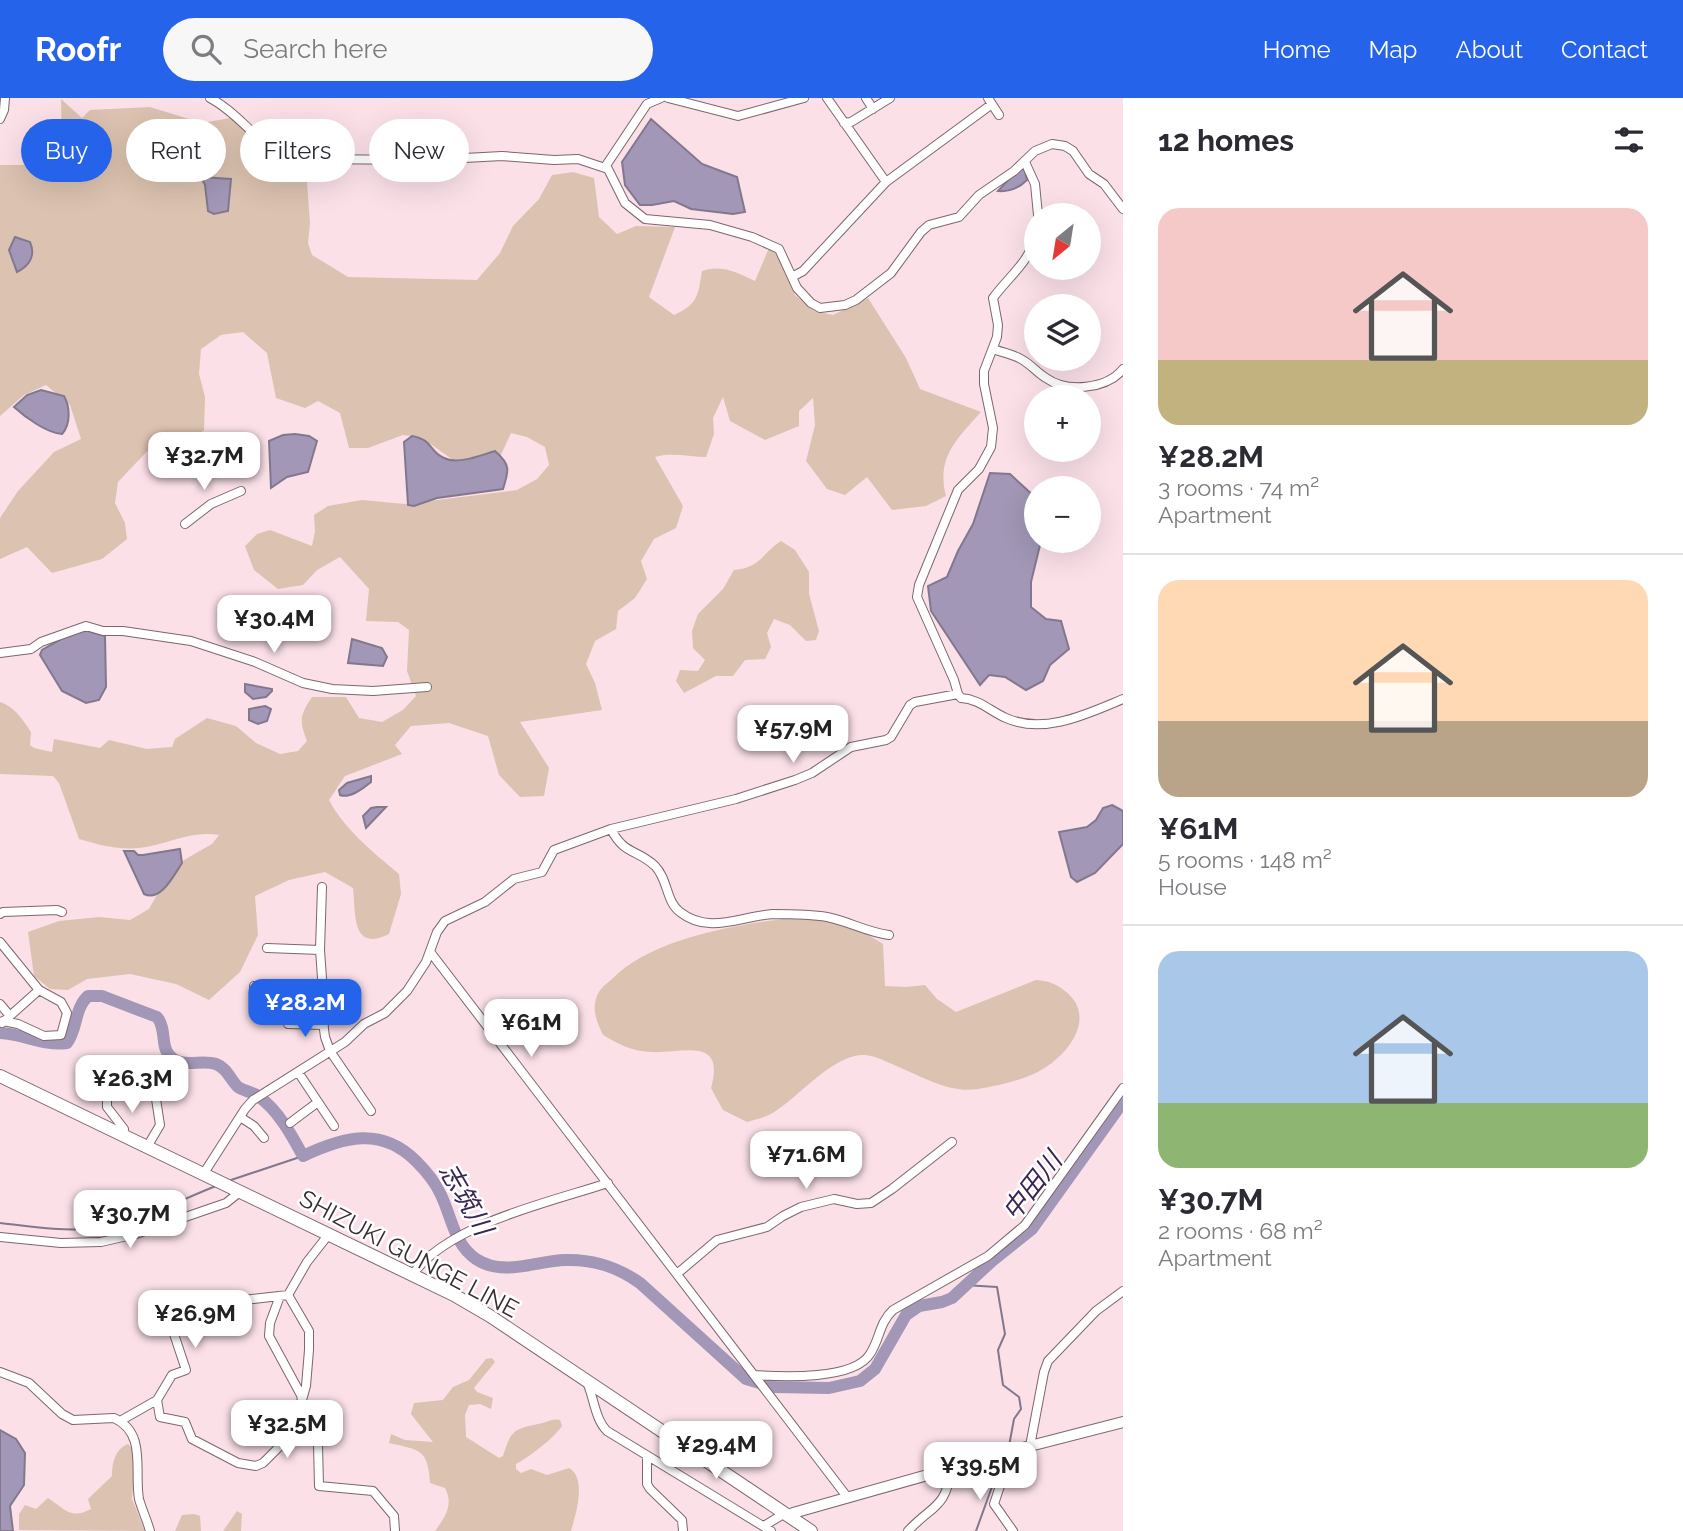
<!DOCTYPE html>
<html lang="en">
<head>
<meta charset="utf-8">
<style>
	:root { --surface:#fff; --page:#f7f7f7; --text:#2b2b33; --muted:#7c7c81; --line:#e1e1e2; --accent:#2563eb }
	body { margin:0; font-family:Raleway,"Noto Sans JP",sans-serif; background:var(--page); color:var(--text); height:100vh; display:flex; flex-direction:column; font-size:26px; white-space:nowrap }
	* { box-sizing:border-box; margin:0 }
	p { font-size:23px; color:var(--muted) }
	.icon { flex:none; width:38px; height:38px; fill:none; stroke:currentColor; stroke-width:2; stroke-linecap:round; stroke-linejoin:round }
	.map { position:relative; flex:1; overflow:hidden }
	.drawer { display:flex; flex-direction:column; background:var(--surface); width:560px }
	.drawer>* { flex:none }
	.hud { position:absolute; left:21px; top:21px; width:665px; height:63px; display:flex; gap:14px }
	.needle { width:46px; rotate:210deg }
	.controls { position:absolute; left:1024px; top:105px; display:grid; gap:14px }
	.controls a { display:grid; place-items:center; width:77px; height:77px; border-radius:50%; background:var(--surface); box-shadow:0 7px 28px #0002; font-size:35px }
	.price { position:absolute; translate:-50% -60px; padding:0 16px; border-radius:14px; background:#fff; color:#222; font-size:23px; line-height:46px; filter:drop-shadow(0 2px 4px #0008) }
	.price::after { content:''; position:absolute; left:50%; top:42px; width:21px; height:16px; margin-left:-10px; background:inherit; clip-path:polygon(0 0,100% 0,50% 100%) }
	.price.active { background:var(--accent); color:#fff }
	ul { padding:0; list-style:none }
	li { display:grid; align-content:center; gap:14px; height:371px; padding:0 35px }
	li+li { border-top:2px solid var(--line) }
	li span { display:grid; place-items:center; height:217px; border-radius:21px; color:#555 }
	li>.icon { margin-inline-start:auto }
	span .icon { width:126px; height:126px; fill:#fffc; stroke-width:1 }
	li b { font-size:30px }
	h2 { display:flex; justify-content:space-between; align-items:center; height:84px; padding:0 35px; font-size:30px }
	.chip { padding:0 24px; border-radius:32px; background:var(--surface); box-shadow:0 7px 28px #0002; font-size:24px; line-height:63px }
	.chip.active { background:var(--accent); color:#fff }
	header { display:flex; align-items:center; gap:42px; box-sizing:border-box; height:98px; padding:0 35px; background:var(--accent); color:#fff }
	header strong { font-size:33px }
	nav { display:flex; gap:38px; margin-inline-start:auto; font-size:24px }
	.search { width:490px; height:63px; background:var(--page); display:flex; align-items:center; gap:18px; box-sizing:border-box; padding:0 24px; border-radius:38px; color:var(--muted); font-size:26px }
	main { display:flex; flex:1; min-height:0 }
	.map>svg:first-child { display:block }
	.green { fill:#dcc2b0; fill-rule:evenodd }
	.water { fill:#a297b6; stroke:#82788e; stroke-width:2 }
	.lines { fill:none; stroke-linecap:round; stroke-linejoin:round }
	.stream { stroke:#82788e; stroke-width:2 }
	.river { stroke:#a297b6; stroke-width:12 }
	.street-casing { stroke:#7d666d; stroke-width:10 }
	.secondary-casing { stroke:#7d666d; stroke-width:12 }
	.primary-casing { stroke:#7d666d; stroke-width:14 }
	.street { stroke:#fff; stroke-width:8 }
	.secondary { stroke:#fff; stroke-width:10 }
	.primary { stroke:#fff; stroke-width:12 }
	.labels { text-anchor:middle; stroke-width:5; stroke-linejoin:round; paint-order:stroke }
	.street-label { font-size:24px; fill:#382e31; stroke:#fff }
	.water-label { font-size:26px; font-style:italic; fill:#382650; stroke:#fff }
</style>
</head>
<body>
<header>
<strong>Roofr</strong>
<div class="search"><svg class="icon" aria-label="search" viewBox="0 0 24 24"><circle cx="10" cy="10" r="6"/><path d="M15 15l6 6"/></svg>Search here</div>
<nav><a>Home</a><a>Map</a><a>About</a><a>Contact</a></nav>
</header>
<main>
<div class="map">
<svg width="1123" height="1433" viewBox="0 0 1123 1433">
	<rect width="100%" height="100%" fill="#fbe0e8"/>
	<path class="green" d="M61 1 82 20 90 12 150 9 202 25 230 20 259 45 306 71 310 125 308 145 312 157 348 179 477 182 500 155 513 128 539 101 552 77 573 74 594 80 599 119 617 136 636 128 675 129 649 199 674 217C698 206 698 198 702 173 722 166 738 175 755 183L769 150 778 157 795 197 814 213 833 217 868 200 906 260 920 291 981 314C957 341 936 359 946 398L926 408 892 412 867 379 845 397 827 391 806 363 815 327 813 300 799 313V328L765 342 730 323 723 299 713 320 714 336 706 359C689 359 671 354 655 359L683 408 676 430 654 441 641 463 647 481 635 500 618 513 616 531 595 543 586 566 595 585 602 612 520 624 549 670 544 698 520 699 499 677 488 638 449 625 411 628 395 647 402 656 345 678 329 702C345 732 373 754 399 776L401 796 389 836C351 855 356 815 353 790L325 774 289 782 255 798 258 837 240 874 209 902 176 886 130 876 87 881 68 892 50 891 34 878 28 834 59 823 99 819 130 822 149 811 164 784 184 762 212 746 219 737C190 732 167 747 139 750 118 752 99 747 79 741L59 685 53 678 0 676V604C14 608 23 622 31 634L30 647 34 650 52 654 54 641 100 650 109 642 147 651 172 649 175 641 207 620 236 628 256 645 280 656 298 653 307 643C299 622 300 617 312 599H346L359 620 382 624 403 612 416 598 407 573 409 532 398 524 366 523 369 491 340 459 317 472 303 487 278 491 254 472 245 448 257 436 270 432 312 448 315 433 314 417 328 408 362 402 405 406 517 392 537 381 549 367 545 349 527 339 511 335 500 359 453 362 421 339 403 337 368 350H349L340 315 318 303 305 310 276 300 267 255 243 234 221 237 201 251 199 276 205 299 204 332 189 343 168 337 153 347 118 384 115 405 125 425 127 441 102 461 52 475 27 449 0 461V420L18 393 54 354 81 341 70 307 46 287 24 297 0 318V67H23L43 49 62 46ZM202 79 229 80 231 82 230 104 205 87ZM15 139 32 147C34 160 29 168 17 174L9 152Z
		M781 443 795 452 809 474V496L819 533 816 542 806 543 790 527 774 521 767 535 771 549 765 561 745 562 733 578H716L684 595 676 583 680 572 698 573 705 562 693 550 692 533 698 516 723 491 734 472C761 470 761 456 781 443Z
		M813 818 859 831 883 846 885 888 906 889 925 887 937 901 956 914 1036 882C1049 883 1056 886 1065 893 1095 916 1073 950 1049 967 1030 981 1001 987 978 991 949 996 919 977 892 966 883 962 872 956 861 957 832 959 801 996 777 1012 768 1019 758 1021 747 1024L723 1012 711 990C726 937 681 956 650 954 631 953 618 946 603 937 598 926 592 914 596 901 598 892 605 887 612 881 655 837 753 823 813 818Z
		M492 1260 495 1264 474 1290 477 1294 493 1300 491 1311 480 1306 469 1307 465 1317 466 1339 499 1360 503 1358C511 1333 513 1331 538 1326 546 1325 552 1320 560 1322L562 1328C553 1341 529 1359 516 1366V1371L521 1375 531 1371 547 1377 569 1370C587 1380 576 1416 571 1433H435C445 1419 454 1407 445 1390L430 1385C428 1351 420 1352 389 1345L391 1336 405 1342 433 1344 411 1316 414 1305 443 1302 453 1289 469 1282 486 1261Z
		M128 1346 136 1354 132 1401 145 1433 19 1432V1416L25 1407 36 1411 48 1400C65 1411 71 1422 91 1411L88 1401 112 1378C112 1365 115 1351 128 1346Z
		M237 1413 242 1416 241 1433H223Z
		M194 1416 200 1418 201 1433H175L182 1417Z"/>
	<path class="water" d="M651 21 702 66 737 79 745 114 733 116 691 111 674 103 652 107H640L625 87 622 64Z
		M1024 68 1027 82C1019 90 1010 94 998 93L1020 69Z
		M201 79 231 81 228 113 214 116 208 113 205 87Z
		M15 139 30 144C36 158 29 168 17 174L9 152Z
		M41 292 64 298C70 309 71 326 62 336 47 335 26 320 14 309L27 297Z
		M295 336 309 338 317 343 308 374 287 379 271 390 269 343 283 337Z
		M412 338C434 342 428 353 444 360 458 367 481 357 495 353 511 367 509 372 503 391L437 400 414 408 408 407 404 344Z
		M990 375 1010 376 1036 400V443H1041L1031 484V509L1046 521 1061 523 1069 551 1050 567 1043 583 1026 592 1005 579 989 577 980 587 931 513 928 488 947 479 958 453 973 426Z
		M85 532 105 538 106 589 99 602 86 605 62 593 40 557 42 552 65 539Z
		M352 541 382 550 387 559 383 568 348 565Z
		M245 586 272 591V593L266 599 253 601 245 594Z
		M265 608 271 611 267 623 258 626 249 622V611Z
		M371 678V684C364 690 349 701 340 697L339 692 347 685Z
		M1112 707 1123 713V746L1095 775 1077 784 1071 779 1059 734 1087 729 1096 722 1103 710Z
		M377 709H386L366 730 363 718 371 710Z
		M180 751 182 765C174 777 161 804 144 796L124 753H134L138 757H143Z
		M0 1332 16 1341 25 1355 24 1387 10 1408 13 1433H0Z"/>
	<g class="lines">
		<path class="stream" d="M231 1082 303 1058
			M0 1125C29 1128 58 1133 87 1131 132 1128 175 1104 216 1088
			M964 1187 997 1189 1005 1236 998 1252 1003 1287 1019 1299 1021 1311 1014 1321 1009 1348
			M976 1433 997 1375"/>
		<path class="river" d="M0 935C24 936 43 948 67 945 78 930 74 911 88 898H102L157 919C167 931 160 949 170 958 183 971 200 961 216 966 227 970 230 981 238 989 244 993 252 994 258 998 278 1012 291 1036 303 1058 343 1039 381 1028 416 1063 426 1073 435 1083 441 1097 452 1120 454 1146 476 1161 503 1179 536 1163 565 1162 594 1161 617 1169 640 1185L746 1281 774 1289 829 1290 860 1283 875 1271 906 1217 919 1208 942 1204 952 1200 992 1163 1032 1131 1123 1004"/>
		<g class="street-casing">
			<path id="street" d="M210 0C229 10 242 25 257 38 270 49 287 56 302 61L427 62 502 58 554 62 578 61 608 71 625 105 645 121 710 127 752 139 779 151 797 190 811 205 820 210 845 207 856 202 891 175 921 134 929 127 959 119 979 97 1014 73 1035 53 1052 46 1065 48 1073 53 1089 76 1104 86 1123 111
				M668 0 738 18 804 0
				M827 0 886 84
				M866 0 873 11
				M988 0 999 17
				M0 21 4 12 5 0
				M844 25 851 24 890 0
				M1025 64 1035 86 1038 117
				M605 69 647 6 661 0
				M792 179 803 173 886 84 992 6
				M993 251C1001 254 1011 256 1019 260 1030 265 1036 274 1046 280 1067 295 1107 291 1123 271
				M185 426 211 406 241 393
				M0 555 31 551 41 544 86 528 103 533H123L191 543 255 564 303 585 332 591 373 593 427 589
				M958 596 954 582 917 499 919 487 958 392 979 371 991 349 993 330 984 286V273L997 239 998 227 993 200C1009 178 1029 165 1036 137
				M611 731C624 757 637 751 655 768 668 781 666 804 680 814 709 837 741 818 773 816 790 816 810 816 827 819 848 823 866 834 889 837
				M0 816 3 814 57 812 62 814
				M0 844 39 892 61 904 67 915 61 937 44 938 18 926 3 923
				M267 850 320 852 323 894 320 899
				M320 852 322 789
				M431 855 848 1400
				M254 888H306L320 899 325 939 330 953 371 1013
				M0 906 10 918
				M2 925 39 892
				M288 926 324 927
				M298 974 334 1028
				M107 997V1009L124 1031 123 1037
				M240 1019 254 1028 264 1040
				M290 1025 318 1004
				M147 1049 160 1027 152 975
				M204 1075 245 1011 253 1002 345 944 364 926 385 915 407 893 426 864 437 834 445 823 485 804 514 781 542 774 554 752 611 731 736 701 795 682 812 675 851 649 886 642 891 639 910 607 915 604 958 596 961 600C979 601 990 613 1006 620 1044 637 1087 616 1123 601
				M0 1139 61 1145 101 1144 136 1136 226 1105 241 1093
				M678 1175 717 1142 767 1129 783 1118 801 1109 834 1101 857 1106 871 1105 892 1091 952 1044
				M413 1176C449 1126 550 1104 608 1085
				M280 1198 270 1225 269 1238 301 1297 307 1326 318 1346 319 1388 373 1393 394 1418 395 1433
				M0 1274 29 1285 62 1316 73 1322 114 1320C147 1335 134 1372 139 1401 142 1412 147 1422 150 1433
				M755 1277C783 1279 854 1282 870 1256 880 1241 879 1225 893 1212L988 1158 1025 1127 1123 990
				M587 1284C594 1300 595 1321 607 1333L771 1433
				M157 1302 160 1319 185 1324 192 1341 238 1365 256 1368 263 1365 281 1347 284 1333 302 1302 306 1288 309 1252V1233L288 1197
				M120 1323 157 1302 172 1277 186 1272 170 1224 184 1214 213 1202H244L288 1197 307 1164 329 1136
				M1030 1348 1044 1274 1048 1263 1096 1213 1123 1193
				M647 1358V1386L650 1391 682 1422 683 1433
				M997 1359 1002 1382 994 1406 1013 1433
				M764 1428 785 1415
				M908 1433C932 1407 946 1411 951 1371"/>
		</g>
		<g class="secondary-casing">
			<path id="secondary" d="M789 1418 793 1415 1030 1348 1123 1324"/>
		</g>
		<g class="primary-casing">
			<path id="primary" d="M0 978 454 1197 490 1218 811 1433"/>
		</g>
		<use href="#street" class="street"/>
		<use href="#secondary" class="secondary"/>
		<use href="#primary" class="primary"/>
	</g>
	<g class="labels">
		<g class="street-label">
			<text transform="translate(409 1156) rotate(28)" y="8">SHIZUKI GUNGE LINE</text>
		</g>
		<g class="water-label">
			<text transform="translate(1032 1088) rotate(-52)" y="9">中田川</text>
			<text transform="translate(466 1101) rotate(60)" y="9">志筑川</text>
		</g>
	</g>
</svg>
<div class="controls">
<a><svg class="needle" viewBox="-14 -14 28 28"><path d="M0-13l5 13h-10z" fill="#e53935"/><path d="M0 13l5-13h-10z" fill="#7c7c81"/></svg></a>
<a><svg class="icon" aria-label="layers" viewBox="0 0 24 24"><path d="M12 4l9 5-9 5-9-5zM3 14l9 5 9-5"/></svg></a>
<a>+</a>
<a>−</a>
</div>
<b class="price" style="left:204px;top:394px">¥32.7M</b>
<b class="price" style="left:274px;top:557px">¥30.4M</b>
<b class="price" style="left:793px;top:667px">¥57.9M</b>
<b class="price active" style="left:305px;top:941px">¥28.2M</b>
<b class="price" style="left:531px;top:961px">¥61M</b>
<b class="price" style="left:132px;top:1017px">¥26.3M</b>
<b class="price" style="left:806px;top:1093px">¥71.6M</b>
<b class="price" style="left:130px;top:1152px">¥30.7M</b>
<b class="price" style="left:195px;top:1252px">¥26.9M</b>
<b class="price" style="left:287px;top:1362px">¥32.5M</b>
<b class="price" style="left:716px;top:1383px">¥29.4M</b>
<b class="price" style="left:980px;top:1404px">¥39.5M</b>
<div class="hud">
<a class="chip active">Buy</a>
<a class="chip">Rent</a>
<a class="chip">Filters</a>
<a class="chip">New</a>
</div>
</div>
<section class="drawer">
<h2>12 homes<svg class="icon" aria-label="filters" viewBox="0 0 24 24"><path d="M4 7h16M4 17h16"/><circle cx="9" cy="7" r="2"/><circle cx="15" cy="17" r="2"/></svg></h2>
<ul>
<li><span style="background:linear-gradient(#f6c9c9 70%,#c2b280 0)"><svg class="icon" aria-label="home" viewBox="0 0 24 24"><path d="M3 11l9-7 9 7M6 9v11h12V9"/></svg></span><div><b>¥28.2M</b><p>3 rooms · 74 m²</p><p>Apartment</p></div></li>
<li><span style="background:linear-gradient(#ffd9b3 65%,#b9a48a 0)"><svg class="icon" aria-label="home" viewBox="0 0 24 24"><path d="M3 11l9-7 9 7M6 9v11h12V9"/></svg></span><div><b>¥61M</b><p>5 rooms · 148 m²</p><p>House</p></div></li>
<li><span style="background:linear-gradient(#a9c7e8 70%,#8fb573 0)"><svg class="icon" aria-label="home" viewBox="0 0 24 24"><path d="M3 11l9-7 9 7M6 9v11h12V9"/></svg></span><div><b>¥30.7M</b><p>2 rooms · 68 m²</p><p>Apartment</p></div></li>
</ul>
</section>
</main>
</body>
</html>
